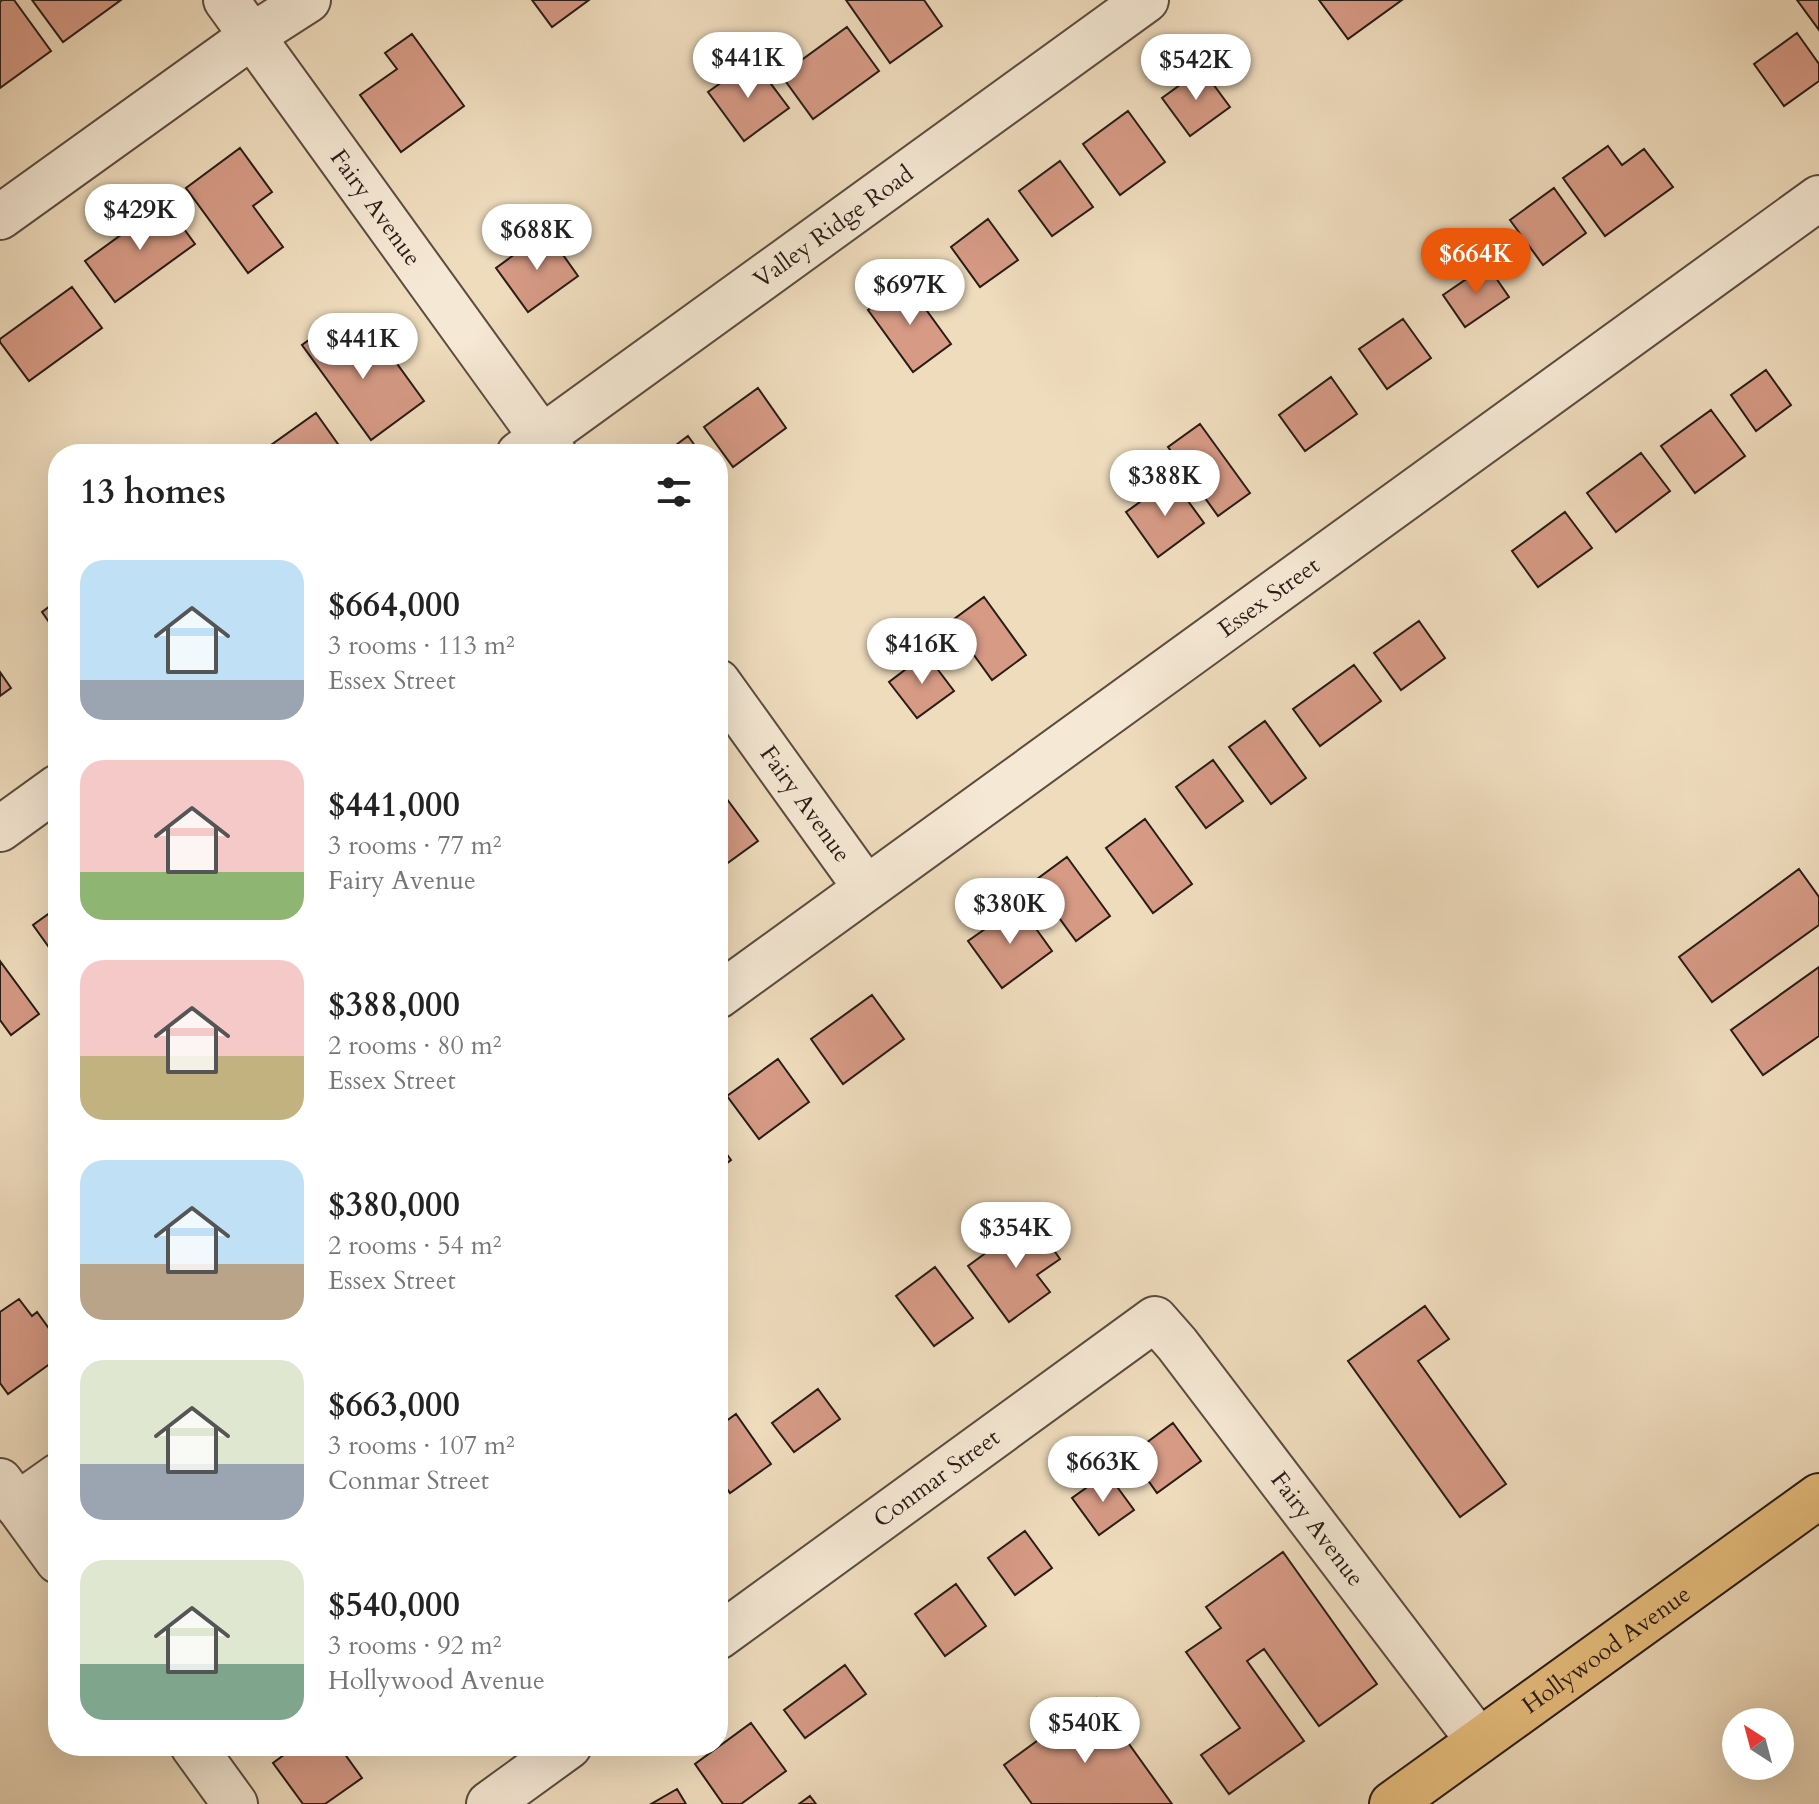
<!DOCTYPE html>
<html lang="en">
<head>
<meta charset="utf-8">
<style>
	:root { --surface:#fff; --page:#f6f6f6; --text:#222; --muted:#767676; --accent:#ea580c }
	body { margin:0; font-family:Cardo,serif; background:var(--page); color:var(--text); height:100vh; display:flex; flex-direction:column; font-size:30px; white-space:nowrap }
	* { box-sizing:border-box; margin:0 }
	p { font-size:26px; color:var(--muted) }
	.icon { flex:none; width:44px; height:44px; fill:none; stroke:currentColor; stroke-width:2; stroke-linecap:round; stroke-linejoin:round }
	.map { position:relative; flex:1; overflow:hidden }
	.drawer { position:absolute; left:48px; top:444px; width:680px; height:1312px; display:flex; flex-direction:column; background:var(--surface); border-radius:32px; box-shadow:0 8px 32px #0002 }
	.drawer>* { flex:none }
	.needle { width:52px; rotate:324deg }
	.tools { position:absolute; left:1722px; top:1708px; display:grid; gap:16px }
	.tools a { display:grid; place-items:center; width:72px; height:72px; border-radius:50%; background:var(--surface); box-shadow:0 8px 32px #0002; font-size:40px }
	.price { position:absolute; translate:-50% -68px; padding:0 18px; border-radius:28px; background:#fff; color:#222; font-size:26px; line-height:52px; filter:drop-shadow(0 2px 4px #0008) }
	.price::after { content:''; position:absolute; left:50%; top:48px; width:24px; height:18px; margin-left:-12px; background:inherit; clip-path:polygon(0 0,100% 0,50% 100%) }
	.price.selected { background:var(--accent); color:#fff }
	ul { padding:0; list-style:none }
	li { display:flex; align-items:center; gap:24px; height:200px; padding:0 32px }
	li span { display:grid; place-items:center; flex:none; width:224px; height:160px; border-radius:24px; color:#555 }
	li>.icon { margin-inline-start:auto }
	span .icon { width:96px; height:96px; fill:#fffc; stroke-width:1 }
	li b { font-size:34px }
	h2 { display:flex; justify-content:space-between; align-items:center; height:96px; padding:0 32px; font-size:34px }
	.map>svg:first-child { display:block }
	.building { fill:#d69a85; stroke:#281c15; stroke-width:2 }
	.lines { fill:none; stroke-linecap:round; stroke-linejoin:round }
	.minor-casing { stroke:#5a4c3f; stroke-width:48 }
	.major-casing { stroke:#281c15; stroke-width:48 }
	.minor { stroke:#f5e8d4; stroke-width:44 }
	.major { stroke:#e8be7e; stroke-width:44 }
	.labels { text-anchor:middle; stroke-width:7; stroke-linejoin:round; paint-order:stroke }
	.street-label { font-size:24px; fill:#281c15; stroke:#f5e8d4 }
</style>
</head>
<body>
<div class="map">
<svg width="1819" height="1804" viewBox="0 0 1819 1804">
	<rect width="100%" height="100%" fill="#efdcbd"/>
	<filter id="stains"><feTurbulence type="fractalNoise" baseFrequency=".0025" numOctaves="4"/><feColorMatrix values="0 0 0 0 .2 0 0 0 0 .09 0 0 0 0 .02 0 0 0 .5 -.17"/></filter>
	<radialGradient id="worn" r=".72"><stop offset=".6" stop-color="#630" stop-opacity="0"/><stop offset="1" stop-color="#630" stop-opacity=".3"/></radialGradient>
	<path class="building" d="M2 0H14L51 51 0 88V2Z
		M32 0H121L63 42Z
		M532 0H589L552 27Z
		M846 0H924L942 26 890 63Z
		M1319 0H1402L1348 39Z
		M1797 0H1819V30Z
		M847 27 879 71 813 119 781 75Z
		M1797 33 1819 64V81L1784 106 1754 64Z
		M412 34 464 106 401 152 360 95 397 69 385 53Z
		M753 60 789 108 744 141 708 92Z
		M1202 69 1230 107 1190 136 1162 98Z
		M1128 111 1165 162 1120 195 1083 144Z
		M1608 146 1622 165 1644 149 1673 187 1605 236 1563 178Z
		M240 148 272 192 253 206 283 247 248 273 186 188Z
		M1060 161 1093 207 1052 236 1019 191Z
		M1554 188 1586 233 1543 265 1510 220Z
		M165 203 195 244 115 302 85 261Z
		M988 219 1018 260 980 287 951 247Z
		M546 231 578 276 528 312 496 268Z
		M1487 265 1509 297 1465 327 1443 295Z
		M906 282 951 344 913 372 868 310Z
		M72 287 102 328 29 381 0 342V339Z
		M1403 319 1431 358 1387 389 1359 349Z
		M336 320 368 364 387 350 424 401 371 440 302 345Z
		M1766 370 1791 405 1756 431 1731 395Z
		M1331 377 1357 414 1305 451 1279 415Z
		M758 388 786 428 733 467 704 427Z
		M1711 410 1745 456 1695 493 1661 446Z
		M316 413 345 454H267L264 450Z
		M1200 424 1250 493 1218 516 1168 447Z
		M688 436 701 454H664Z
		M1641 453 1670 491 1616 532 1587 493Z
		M1172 479 1204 523 1158 557 1126 512Z
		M1565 512 1592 548 1538 587 1512 551Z
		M984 597 1026 655 992 680 950 622Z
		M58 600V635L42 612Z
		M1419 621 1445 658 1401 690 1374 653Z
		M926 654 954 691 917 718 889 682Z
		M1354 665 1381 701 1320 746 1293 709Z
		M0 672 11 688 0 696Z
		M1265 721 1306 778 1271 804 1229 747Z
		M1213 760 1243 801 1206 828 1176 787Z
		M718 787 758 841 718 870Z
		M1145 819 1192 884 1153 913 1106 848Z
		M1067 857 1110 916 1076 941 1033 882Z
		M1799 869 1819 897V925L1712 1002 1679 957Z
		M1019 905 1052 951 1002 988 968 941Z
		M58 907V960L33 925Z
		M0 961 39 1014 11 1035 0 1020Z
		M1819 967V1036L1763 1075 1731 1030Z
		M872 995 904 1039 843 1084 811 1039Z
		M778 1059 809 1102 759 1139 727 1096Z
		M718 1142 731 1160 718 1170Z
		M1032 1219 1060 1259 1037 1275 1050 1292 1009 1322 968 1266Z
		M935 1267 973 1318 934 1346 896 1296Z
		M19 1299 32 1316 37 1312 58 1341V1358L8 1394 0 1383V1312Z
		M1425 1306 1449 1339 1418 1361 1506 1484 1460 1517 1348 1361Z
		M818 1389 840 1419 794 1452 772 1423Z
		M736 1414 771 1464 730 1493 718 1476V1427Z
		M1173 1423 1201 1461 1157 1493 1130 1455Z
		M1107 1473 1134 1510 1099 1535 1072 1498Z
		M1025 1531 1052 1568 1015 1595 988 1558Z
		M1283 1552 1377 1684 1319 1726 1264 1649 1247 1661 1304 1741 1229 1794 1201 1755 1240 1728 1186 1652 1221 1628 1206 1607Z
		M956 1584 986 1626 945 1656 915 1614Z
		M845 1665 866 1694 805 1738 784 1710Z
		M1096 1698 1172 1804H1032L1004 1765Z
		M751 1723 786 1771 741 1804H723L695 1764Z
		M296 1746H339L362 1778 325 1804H303L273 1763Z
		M677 1789 686 1804H651Z
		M810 1796 816 1804H799Z"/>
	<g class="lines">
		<g class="minor-casing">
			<g id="minor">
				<path id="s1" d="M226 0 554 454"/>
				<path d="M0 217 252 36 308 0"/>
				<path id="s2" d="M519 454 1146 0"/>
				<path id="s3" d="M718 682 866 888"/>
				<path d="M0 829 58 787"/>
				<path id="s4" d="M718 996 1819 198"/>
				<path d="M0 1481 58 1561"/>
				<path d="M17 1505 58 1476"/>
				<path id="s5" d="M718 1637 1155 1319 1177 1344 1479 1741"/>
				<path d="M193 1746 235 1804"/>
				<path d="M489 1804 569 1746"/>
			</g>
		</g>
		<g class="major-casing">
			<g id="major">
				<path id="s6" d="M1392 1804 1819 1496"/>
			</g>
		</g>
		<use href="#minor" class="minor"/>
		<use href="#major" class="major"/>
	</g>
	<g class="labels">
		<g class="street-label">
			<text dy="8" stroke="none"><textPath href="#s1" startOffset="256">Fairy Avenue</textPath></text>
			<text dy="8" stroke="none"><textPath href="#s2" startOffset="388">Valley Ridge Road</textPath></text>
			<text dy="8" stroke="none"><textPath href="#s4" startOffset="680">Essex Street</textPath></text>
			<text dy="8" stroke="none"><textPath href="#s3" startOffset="150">Fairy Avenue</textPath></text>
			<text dy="8" stroke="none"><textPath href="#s5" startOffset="270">Conmar Street</textPath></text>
			<text dy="8" stroke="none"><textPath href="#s5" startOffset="806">Fairy Avenue</textPath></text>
			<text dy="8" stroke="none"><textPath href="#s6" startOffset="264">Hollywood Avenue</textPath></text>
		</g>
	</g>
	<rect width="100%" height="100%" filter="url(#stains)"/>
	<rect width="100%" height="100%" fill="url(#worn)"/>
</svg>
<div class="tools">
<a><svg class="needle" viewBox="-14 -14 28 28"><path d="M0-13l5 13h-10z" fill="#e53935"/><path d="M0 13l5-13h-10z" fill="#767676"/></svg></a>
</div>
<b class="price" style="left:748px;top:100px">$441K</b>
<b class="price" style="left:1196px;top:102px">$542K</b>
<b class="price" style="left:140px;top:252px">$429K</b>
<b class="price" style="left:537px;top:272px">$688K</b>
<b class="price selected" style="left:1476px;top:296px">$664K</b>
<b class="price" style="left:910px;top:327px">$697K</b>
<b class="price" style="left:363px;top:381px">$441K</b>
<b class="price" style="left:1165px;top:518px">$388K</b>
<b class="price" style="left:922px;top:686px">$416K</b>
<b class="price" style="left:1010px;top:946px">$380K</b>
<b class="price" style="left:1016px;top:1270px">$354K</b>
<b class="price" style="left:1103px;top:1504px">$663K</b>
<b class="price" style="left:1085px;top:1765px">$540K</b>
<section class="drawer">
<h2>13 homes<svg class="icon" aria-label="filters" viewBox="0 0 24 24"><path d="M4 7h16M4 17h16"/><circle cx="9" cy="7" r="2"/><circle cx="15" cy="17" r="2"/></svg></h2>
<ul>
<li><span style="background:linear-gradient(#bfe0f5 75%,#9aa5b1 0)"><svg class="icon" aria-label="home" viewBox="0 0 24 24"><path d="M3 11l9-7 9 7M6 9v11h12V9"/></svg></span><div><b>$664,000</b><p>3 rooms · 113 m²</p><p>Essex Street</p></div></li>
<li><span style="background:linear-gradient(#f6c9c9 70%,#8fb573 0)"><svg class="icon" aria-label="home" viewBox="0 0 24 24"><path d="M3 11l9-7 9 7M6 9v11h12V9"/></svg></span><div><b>$441,000</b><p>3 rooms · 77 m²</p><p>Fairy Avenue</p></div></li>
<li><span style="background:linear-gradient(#f6c9c9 60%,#c2b280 0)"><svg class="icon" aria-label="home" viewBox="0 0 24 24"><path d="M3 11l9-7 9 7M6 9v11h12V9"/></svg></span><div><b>$388,000</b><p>2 rooms · 80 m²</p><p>Essex Street</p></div></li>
<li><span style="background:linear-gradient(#bfe0f5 65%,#b9a48a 0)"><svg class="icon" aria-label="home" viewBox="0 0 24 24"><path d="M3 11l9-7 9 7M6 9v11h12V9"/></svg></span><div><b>$380,000</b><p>2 rooms · 54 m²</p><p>Essex Street</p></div></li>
<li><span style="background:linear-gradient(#dfe7d0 65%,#9aa5b1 0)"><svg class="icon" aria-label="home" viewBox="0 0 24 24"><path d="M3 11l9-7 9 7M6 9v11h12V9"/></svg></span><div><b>$663,000</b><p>3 rooms · 107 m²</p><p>Conmar Street</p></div></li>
<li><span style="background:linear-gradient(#dfe7d0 65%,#7fa58c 0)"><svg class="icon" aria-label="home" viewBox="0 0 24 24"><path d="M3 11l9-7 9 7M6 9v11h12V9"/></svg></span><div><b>$540,000</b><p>3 rooms · 92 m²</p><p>Hollywood Avenue</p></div></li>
</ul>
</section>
</div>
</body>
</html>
